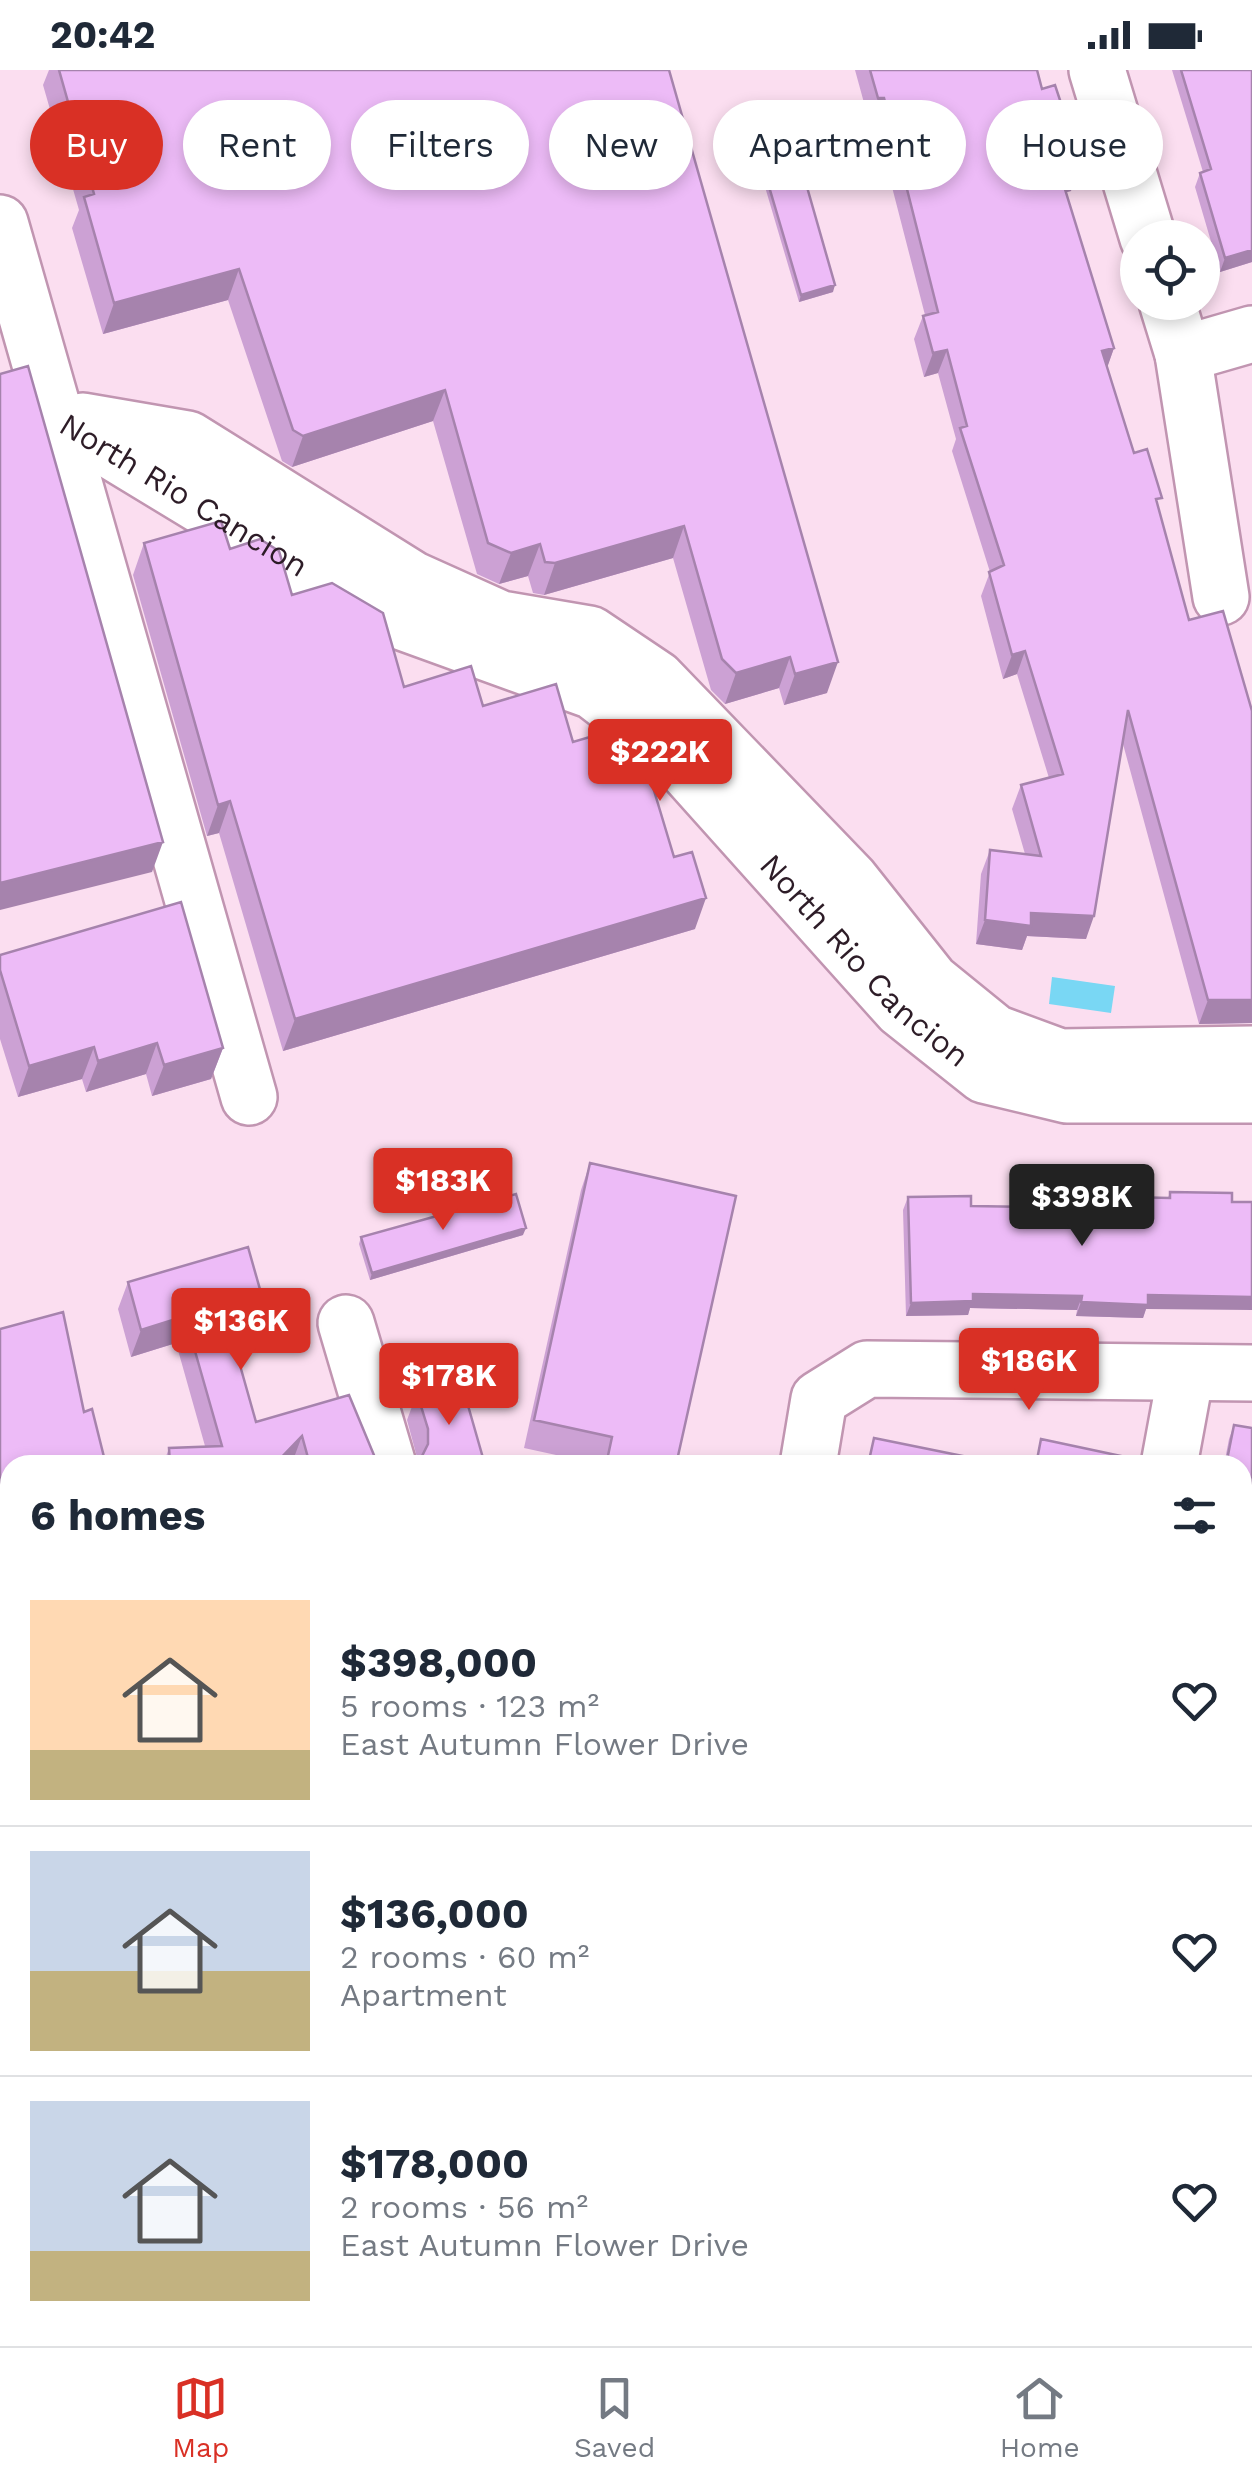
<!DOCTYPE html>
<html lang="en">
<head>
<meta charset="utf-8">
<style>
	:root { --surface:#fff; --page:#f6f6f7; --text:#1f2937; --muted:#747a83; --line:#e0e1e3; --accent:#d93025 }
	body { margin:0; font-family:"Work Sans",sans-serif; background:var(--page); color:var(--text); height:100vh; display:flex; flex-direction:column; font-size:38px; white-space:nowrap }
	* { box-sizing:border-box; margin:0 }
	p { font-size:32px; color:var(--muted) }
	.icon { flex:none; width:55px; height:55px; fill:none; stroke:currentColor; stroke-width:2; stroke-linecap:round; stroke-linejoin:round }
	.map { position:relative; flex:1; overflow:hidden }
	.panel { position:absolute; left:0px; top:1385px; width:1252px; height:892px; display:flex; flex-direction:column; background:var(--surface); border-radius:30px 30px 0 0; box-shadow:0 5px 15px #0003 }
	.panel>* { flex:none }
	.guide { position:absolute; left:30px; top:30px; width:1192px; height:90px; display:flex; gap:20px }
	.controls { position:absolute; left:1120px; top:150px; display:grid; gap:20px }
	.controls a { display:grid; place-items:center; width:100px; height:100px; border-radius:50%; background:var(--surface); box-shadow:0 5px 15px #0003; font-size:50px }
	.price { position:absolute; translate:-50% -85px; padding:0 22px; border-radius:10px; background:var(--accent); color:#fff; font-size:32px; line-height:65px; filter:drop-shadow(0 2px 5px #0008) }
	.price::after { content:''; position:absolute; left:50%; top:60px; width:30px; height:22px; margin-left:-15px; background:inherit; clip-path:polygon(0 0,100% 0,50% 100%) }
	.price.active { background:#222; color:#fff }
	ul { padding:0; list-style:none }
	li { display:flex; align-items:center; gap:30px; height:250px; padding:0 30px }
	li+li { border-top:2px solid var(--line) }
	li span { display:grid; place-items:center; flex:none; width:280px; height:200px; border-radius:0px; color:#555 }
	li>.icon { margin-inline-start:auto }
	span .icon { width:120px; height:120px; fill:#fffc; stroke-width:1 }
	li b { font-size:42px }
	h2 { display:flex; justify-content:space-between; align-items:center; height:120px; padding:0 30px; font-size:42px }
	.pill { padding:0 35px; border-radius:45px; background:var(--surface); box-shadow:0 5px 15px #0003; font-size:35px; line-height:90px }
	.pill.active { background:var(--accent); color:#fff }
	.status { display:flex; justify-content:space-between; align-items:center; height:70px; padding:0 50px; background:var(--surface); direction:ltr }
	.status svg { height:28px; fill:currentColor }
	.tab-bar { display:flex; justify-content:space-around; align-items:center; height:140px; border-top:2px solid var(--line); background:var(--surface); font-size:28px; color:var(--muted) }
	.tab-bar a { display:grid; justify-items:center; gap:5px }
	.tab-bar .active { color:var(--accent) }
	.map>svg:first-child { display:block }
	.water { fill:#79d7f4 }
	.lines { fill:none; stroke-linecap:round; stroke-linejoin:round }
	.minor-casing { stroke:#c195b1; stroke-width:60 }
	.minor { stroke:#fff; stroke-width:55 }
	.wall { fill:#cca1d4 }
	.shaded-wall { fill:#a683ad }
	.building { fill:#edbbf7; stroke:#a683ad; stroke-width:2.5 }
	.labels { text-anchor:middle; stroke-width:9; stroke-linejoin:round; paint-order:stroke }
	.street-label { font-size:32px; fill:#2d1c27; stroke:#fbf2f8 }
</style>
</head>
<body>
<div class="status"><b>20:42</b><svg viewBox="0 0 49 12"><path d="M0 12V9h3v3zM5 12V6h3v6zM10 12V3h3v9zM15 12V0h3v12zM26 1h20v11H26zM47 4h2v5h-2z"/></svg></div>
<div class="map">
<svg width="1252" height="2276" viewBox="0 0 1252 2276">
	<rect width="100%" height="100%" fill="#fbdef0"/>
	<path class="water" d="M1052 907 1115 916 1111 943 1049 934Z"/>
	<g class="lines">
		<g class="minor-casing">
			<g id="minor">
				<path d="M1097 0 1148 168"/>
				<path d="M0 153 249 1027"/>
				<path d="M1167 232 1183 284 1221 527"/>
				<path d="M1183 284 1252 264"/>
				<path id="s1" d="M54 346 380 544 593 621 666 677 901 939 984 1005 1067 1025H1252"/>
				<path d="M83 351 188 369 412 509 501 549 590 564 657 609 850 809 931 911 995 963 1060 987 1252 984"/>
				<path d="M346 1253 388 1395"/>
				<path d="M808 1395 819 1329 867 1299 1252 1303"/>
				<path d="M1169 1395 1186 1303"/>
				<path d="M735 2268 738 2276"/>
				<path d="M1116 2268 1118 2276"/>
				<path d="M1247 2276 1252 2275"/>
			</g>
		</g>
		<use href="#minor" class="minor"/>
	</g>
	<path class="wall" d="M49 0H669L827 623 784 635 779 618 725 634 711 620 673 488 544 525 533 523 528 506 499 514 477 504 433 351 292 397 282 391 228 230 103 264 72 158 79 140 43 15Z
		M855 0H1037L1071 121 1066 122 1114 278 1107 297 1134 383 1158 436 1252 953 1199 954 1123 674 1086 869 1027 866 1022 880 976 874 981 804 990 780 1025 784 1012 739 1021 715 1049 708 1017 604 1003 609 981 526 990 502 952 381 956 369 938 303 924 307 914 269 923 246 925 245 875 51H869Z
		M1172 0H1252V192L1220 202 1195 117 1200 103 1203 102Z
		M752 59 833 222 799 232 750 66Z
		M144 473 230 479 292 525 404 617 483 636 573 672 695 859 283 981 219 763 207 766 133 505Z
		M0 885 223 978 211 1009 152 1026 146 1004 86 1022 82 1009 18 1027 0 969Z
		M590 1093 676 1395H602L524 1378 581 1120Z
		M1170 1122 1232 1123 1146 1239 1143 1248 1076 1246 1077 1240 970 1238 968 1245 906 1246 903 1140 908 1127 971 1136 1081 1138 1085 1126 1168 1128Z
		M523 1165 370 1210 359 1174 361 1167Z
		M128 1212 251 1250 229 1257 256 1352 376 1390 384 1395H293L292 1393 290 1395H163L169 1378 205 1376 176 1273 131 1287 118 1239Z
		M0 1259 10 1395V1944L0 1921Z
		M417 1323 485 1395 418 1391 407 1350Z
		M1234 1355 1252 1358V1731L1242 1779V1395H1224L1229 1369Z
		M153 2268H578L575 2276H179L176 2271 165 2276H157Z"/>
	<path class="shaded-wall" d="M878 28H884L875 51H869Z
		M1079 97 1071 121 1051 126 1060 103Z
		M1252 180V192L1220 202 1225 188Z
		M239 199 228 230 103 264 114 233Z
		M835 215 833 222 799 232 801 225Z
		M1114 278 1106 301 1102 281Z
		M947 280 938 303 924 307 933 283Z
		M445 320 433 351 292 397 303 366Z
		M684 456 673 488 544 525 555 493Z
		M540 474 528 506 499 514 511 483Z
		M1025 581 1017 604 1003 609 1012 585Z
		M790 587 779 618 725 634 736 603Z
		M838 592 827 623 784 635 795 604Z
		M230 731 219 763 207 766 218 735Z
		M163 772 152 802 0 840V813Z
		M706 828 695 859 283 981 295 949Z
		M1031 843 1094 846 1086 869 1027 866 1022 880 976 874 985 850Z
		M1208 930H1252V953L1199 954Z
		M157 973 146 1004 86 1022 98 991Z
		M94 977 82 1009 18 1027 29 996Z
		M223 978 211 1009 152 1026 164 995Z
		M526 1158 523 1165 370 1210 372 1203Z
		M261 1223 251 1250 213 1262 223 1235Z
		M973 1224 1082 1226 1077 1240 970 1238 968 1245 906 1246 911 1233Z
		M1148 1225 1252 1227V1240L1146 1239 1143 1248 1076 1246 1081 1232Z
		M185 1246 176 1273 131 1287 141 1260Z
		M302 1366 292 1393 290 1395H274Z
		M163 2268H177L176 2271 165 2276H160Z
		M552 2268H578L575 2276H513Z"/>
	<path class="building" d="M59 0H669L838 592 795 604 790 587 736 603 722 589 684 456 555 493 545 492 540 474 511 483 488 473 445 320 303 366 293 360 239 199 114 233 84 127 94 124Z
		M870 0H1037L1042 19 1055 15 1068 54 1079 97 1060 103 1114 278 1102 281 1134 383 1147 379 1162 428 1156 429 1189 550 1223 541 1252 641V930H1208L1128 640 1094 846 1031 843V856L985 850 990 780 1041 786 1021 715 1063 704 1025 581 1012 585 989 502 1004 495 960 358 967 356 947 280 933 283 923 246 938 242 884 28H878Z
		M1181 0H1252V180L1225 188 1200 103 1211 99Z
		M787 47 835 215 801 225 752 59Z
		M28 296 163 772 0 813V304Z
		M221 451 230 479 260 469 279 481 292 525 332 513 383 543 404 617 471 596 483 636 556 614 573 672 634 654 674 787 692 782 706 828 295 949 230 731 218 735 144 473Z
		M181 832 223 978 164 995 157 973 98 991 94 977 29 996 0 900V885Z
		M590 1093 736 1126 676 1395H606L612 1367 534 1350Z
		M1170 1122 1232 1123V1132H1252V1227L1148 1225V1235L1081 1232 1082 1226 973 1224V1231L911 1233 908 1127 971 1126V1136L1085 1138V1126L1170 1128Z
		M516 1124 526 1158 372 1203 361 1167Z
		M248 1177 261 1223 223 1235 256 1352 349 1325 376 1390 384 1395H310L302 1366 274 1395H170L169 1378 222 1376 185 1246 141 1260 128 1212Z
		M63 1242 84 1342 92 1339 106 1395H10V1892L3 1876 0 1878V1259Z
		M461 1311 485 1395H411L420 1390 428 1374V1359L417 1323Z
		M1234 1355 1252 1358V1731L1243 1778 1242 1395H1226Z
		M874 1368 1007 1395H868Z
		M1041 1369 1135 1389 1134 1395H1036Z
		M199 2268H552L513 2276H203Z"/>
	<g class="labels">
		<g class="street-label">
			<text dy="11" stroke="none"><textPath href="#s1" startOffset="152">North Rio Cancion</textPath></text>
			<text dy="11" stroke="none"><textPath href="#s1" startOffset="992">North Rio Cancion</textPath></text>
		</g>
	</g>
</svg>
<div class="controls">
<a><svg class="icon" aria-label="locate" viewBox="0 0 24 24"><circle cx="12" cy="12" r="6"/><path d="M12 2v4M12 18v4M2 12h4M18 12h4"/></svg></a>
</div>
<b class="price" style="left:660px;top:734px">$222K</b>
<b class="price" style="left:443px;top:1163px">$183K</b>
<b class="price active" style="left:1082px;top:1179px">$398K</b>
<b class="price" style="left:241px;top:1303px">$136K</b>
<b class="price" style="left:1029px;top:1343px">$186K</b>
<b class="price" style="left:449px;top:1358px">$178K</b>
<div class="guide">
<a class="pill active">Buy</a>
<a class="pill">Rent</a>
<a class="pill">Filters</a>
<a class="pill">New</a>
<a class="pill">Apartment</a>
<a class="pill">House</a>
</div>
<section class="panel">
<h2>6 homes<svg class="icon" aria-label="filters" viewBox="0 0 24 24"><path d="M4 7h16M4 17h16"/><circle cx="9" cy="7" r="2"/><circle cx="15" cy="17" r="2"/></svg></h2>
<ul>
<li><span style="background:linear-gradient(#ffd9b3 75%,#c2b280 0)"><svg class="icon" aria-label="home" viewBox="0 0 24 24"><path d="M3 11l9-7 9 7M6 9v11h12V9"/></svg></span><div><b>$398,000</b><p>5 rooms · 123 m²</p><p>East Autumn Flower Drive</p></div><svg class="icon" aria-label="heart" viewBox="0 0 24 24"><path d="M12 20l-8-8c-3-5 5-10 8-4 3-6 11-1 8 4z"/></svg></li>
<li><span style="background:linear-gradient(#c9d6e8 60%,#c2b280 0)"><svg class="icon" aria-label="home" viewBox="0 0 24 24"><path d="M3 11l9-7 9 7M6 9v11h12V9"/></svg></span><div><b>$136,000</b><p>2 rooms · 60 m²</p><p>Apartment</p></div><svg class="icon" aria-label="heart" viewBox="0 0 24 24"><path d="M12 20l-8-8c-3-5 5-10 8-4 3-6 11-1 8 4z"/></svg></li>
<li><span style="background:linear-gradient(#c9d6e8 75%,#c2b280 0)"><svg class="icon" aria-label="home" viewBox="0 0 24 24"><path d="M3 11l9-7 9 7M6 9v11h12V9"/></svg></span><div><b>$178,000</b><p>2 rooms · 56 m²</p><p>East Autumn Flower Drive</p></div><svg class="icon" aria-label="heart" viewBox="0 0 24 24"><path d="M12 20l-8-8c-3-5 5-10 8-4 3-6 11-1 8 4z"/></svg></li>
</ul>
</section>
</div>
<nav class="tab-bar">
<a class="active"><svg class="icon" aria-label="map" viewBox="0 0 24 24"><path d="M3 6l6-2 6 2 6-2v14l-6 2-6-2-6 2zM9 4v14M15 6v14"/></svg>Map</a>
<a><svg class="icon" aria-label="saved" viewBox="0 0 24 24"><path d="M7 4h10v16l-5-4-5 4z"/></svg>Saved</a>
<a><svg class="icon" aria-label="home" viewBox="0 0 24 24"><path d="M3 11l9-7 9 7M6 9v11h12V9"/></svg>Home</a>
</nav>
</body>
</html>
